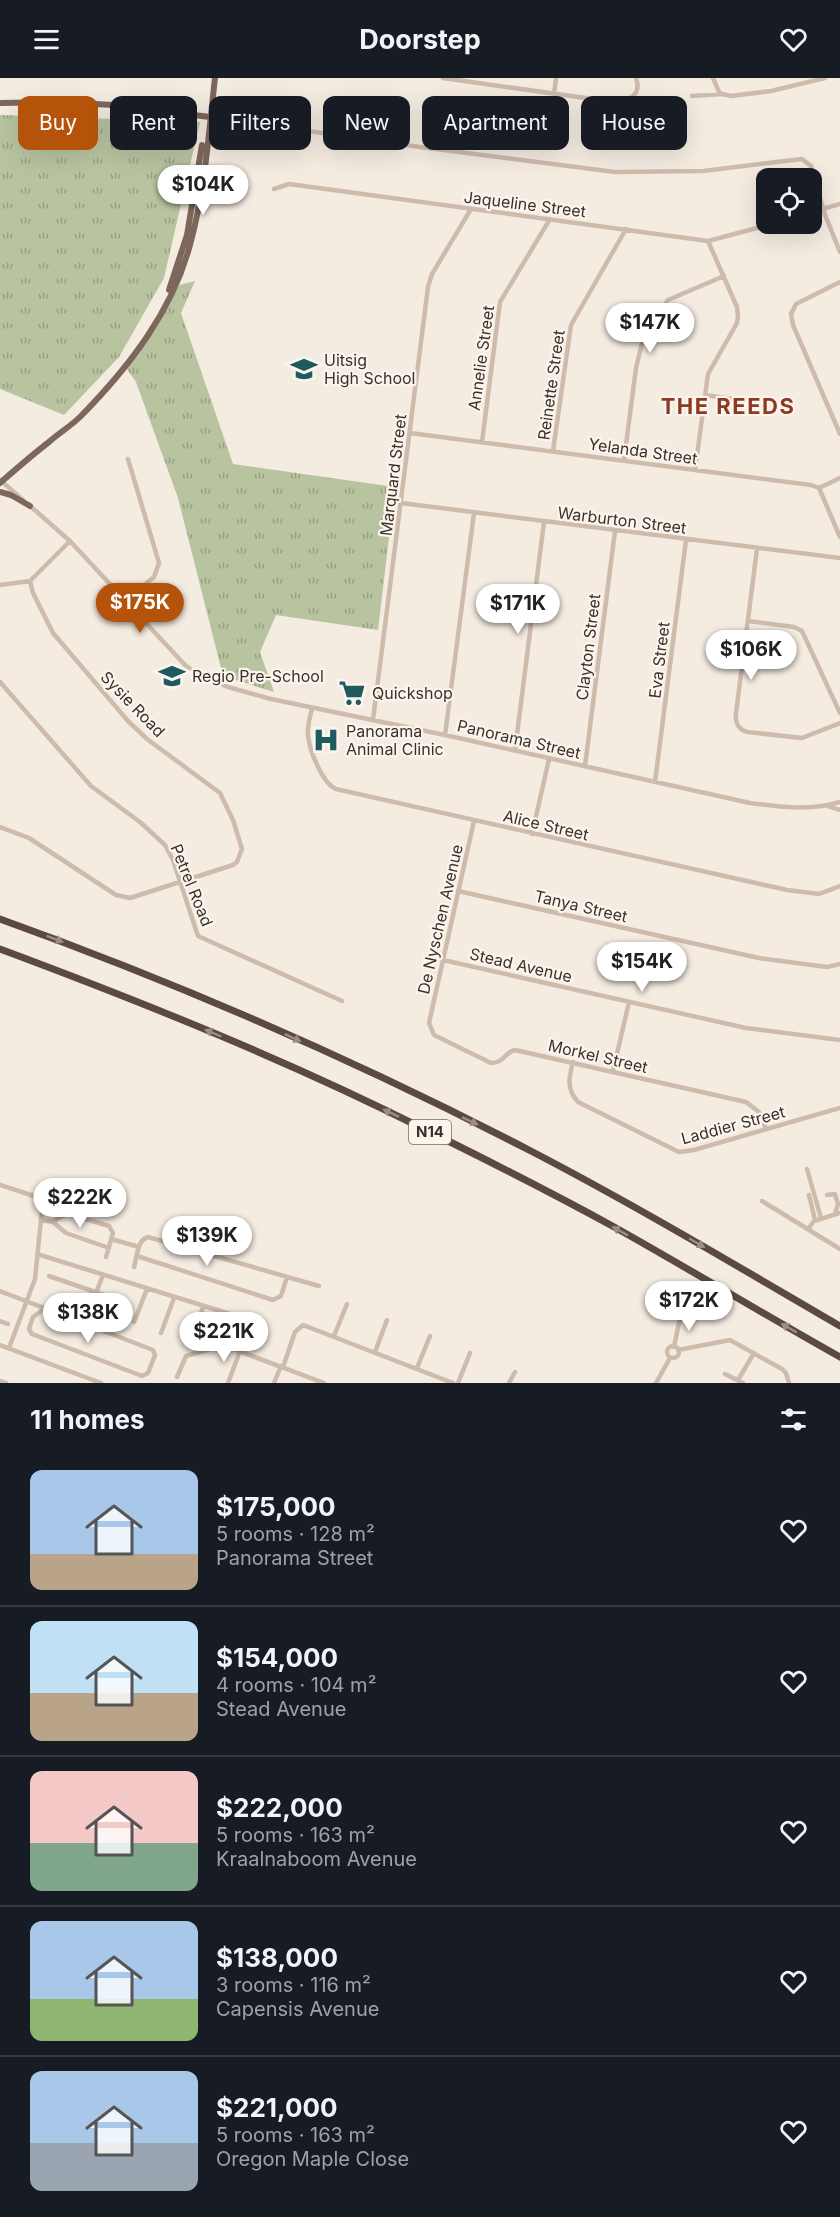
<!DOCTYPE html>
<html lang="en">
<head>
<meta charset="utf-8">
<style>
	:root { --surface:#171b24; --page:#242831; --text:#f1f3f6; --muted:#9ea1a6; --line:#363941; --accent:#b45309 }
	body { margin:0; font-family:Inter,sans-serif; background:var(--page); color:var(--text); height:100vh; display:flex; flex-direction:column; font-size:22px; white-space:nowrap }
	* { box-sizing:border-box; margin:0 }
	p { font-size:20px; color:var(--muted) }
	.icon { flex:none; width:33px; height:33px; fill:none; stroke:currentColor; stroke-width:2; stroke-linecap:round; stroke-linejoin:round }
	.map { position:relative; height:1305px; overflow:hidden }
	.details { display:flex; flex-direction:column; background:var(--surface); flex:1 }
	.details>* { flex:none }
	.hud { position:absolute; left:18px; top:18px; width:804px; height:54px; display:flex; gap:12px }
	.buttons { position:absolute; left:756px; top:90px; display:grid; gap:12px }
	.buttons a { display:grid; place-items:center; width:66px; height:66px; border-radius:12px; background:var(--surface); box-shadow:0 6px 24px #0002; font-size:30px }
	.price { position:absolute; translate:-50% -51px; padding:0 14px; border-radius:21px; background:#fff; color:#222; font-size:20px; line-height:39px; filter:drop-shadow(0 2px 3px #0008) }
	.price::after { content:''; position:absolute; left:50%; top:36px; width:18px; height:14px; margin-left:-9px; background:inherit; clip-path:polygon(0 0,100% 0,50% 100%) }
	.price.current { background:var(--accent); color:#fff }
	ul { padding:0; list-style:none }
	li { display:flex; align-items:center; gap:18px; height:150px; padding:0 30px }
	li+li { border-top:2px solid var(--line) }
	li span { display:grid; place-items:center; flex:none; width:168px; height:120px; border-radius:12px; color:#555 }
	li>.icon { margin-inline-start:auto }
	span .icon { width:72px; height:72px; fill:#fffc; stroke-width:1 }
	li b { font-size:26px }
	h2 { display:flex; justify-content:space-between; align-items:center; height:72px; padding:0 30px; font-size:26px }
	.pill { padding:0 21px; border-radius:12px; background:var(--surface); box-shadow:0 6px 24px #0002; font-size:21px; line-height:54px }
	.pill.current { background:var(--accent); color:#fff }
	header { display:flex; justify-content:space-between; align-items:center; height:78px; padding:0 30px; background:var(--surface); font-size:27px; font-weight:700 }
	.map>svg:first-child { display:block }
	.grass { fill:url(#grass-tufts) }
	.lines { fill:none; stroke-linecap:round; stroke-linejoin:round }
	.minor { stroke:#cdbbac; stroke-width:4.5 }
	.major { stroke:#7d675c; stroke-width:6 }
	.highway { stroke:#5c4a42; stroke-width:7 }
	.oneway { fill:#9c8e87 }
	.labels { text-anchor:middle; stroke-width:4.5; stroke-linejoin:round; paint-order:stroke }
	.shield { fill:#fbf5ee; stroke:#756b66; stroke-width:1.5 }
	.shield-label { font-size:15px; font-weight:bold; fill:#3b302b }
	.street-label { font-size:16px; fill:#3b302b; stroke:#fbf5ee }
	.poi-label { font-size:16px; fill:#3b302b; stroke:#fbf5ee; text-anchor:start }
	.district-label { font-size:22px; font-weight:bold; letter-spacing:1.5px; fill:#8c3b22; stroke:#fbf5ee }
</style>
</head>
<body>
<header><svg class="icon" aria-label="menu" viewBox="0 0 24 24"><path d="M4 6h16M4 12h16M4 18h16"/></svg>Doorstep<svg class="icon" aria-label="heart" viewBox="0 0 24 24"><path d="M12 20l-8-8c-3-5 5-10 8-4 3-6 11-1 8 4z"/></svg></header>
<div class="map">
<svg width="840" height="1305" viewBox="0 0 840 1305">
	<defs>
		<pattern id="grass-tufts" width="24" height="20" patternUnits="userSpaceOnUse" patternTransform="scale(1.5)"><rect width="24" height="20" fill="#b8c4a0"/><path d="M3 7l-1-3M5 7V3M7 7l1-3M15 17l-1-3M17 17v-4M19 17l1-3" fill="none" stroke="#97a083"/></pattern>
	</defs>
	<rect width="100%" height="100%" fill="#f4ebe1"/>
	<path class="grass" d="M0 37 200 44 164 200 119 279 64 337 0 311Z
		M195 203 181 235 233 386 395 409 378 552 276 537 260 574 274 614 223 598 178 420 136 304 127 291 179 207Z"/>
	<g class="lines">
		<path class="minor" d="M443 0 614 24C629 23 642 17 636 0
			M713 0 720 16
			M554 16 556 0
			M692 18 722 16 731 18 771 13 825 0
			M210 39 420 69 615 94 703 93 802 81 811 88 825 137 840 174
			M210 43 272 51
			M274 111 289 106 708 163 772 146
			M812 134 840 126
			M840 204 796 226 791 236 793 247 840 356
			M705 317 740 322
			M410 355 811 407 819 410 840 459
			M482 364 500 224 550 141
			M553 373 571 247 626 151
			M624 382 636 290 642 265 668 222 724 198
			M695 392 708 296 737 245 738 238 737 229 708 163
			M0 402 23 422
			M819 410 840 400
			M401 425 840 480
			M29 427 70 463 185 587 199 597 228 609 271 621 445 657 750 725C778 729 813 733 840 724
			M757 471 736 635C735 645 738 651 747 654L802 660 840 645
			M0 507 30 503 70 463
			M125 522 154 499 159 485 128 381
			M748 543 794 549 802 553 840 635
			M0 604 91 708 140 744 165 767 173 782 198 858 342 923
			M312 630C310 638 307 649 308 658 310 673 322 705 336 711L787 812 819 816 840 808
			M373 642 428 209 432 196 471 131
			M445 657 474 435
			M515 672 544 444
			M585 688 615 453
			M655 704 686 462
			M828 728 840 732
			M474 743 429 945 434 957 491 985C504 985 505 974 515 972L746 1024 759 1034 766 1051
			M0 749 29 760 116 817 130 820 233 787 237 784 242 771 233 742 220 715 147 661 128 643 53 555 33 515 30 503
			M532 756 549 681
			M458 813 759 880 827 889 840 886
			M443 882 746 950 840 962
			M573 984C569 999 566 1011 578 1024L679 1074 694 1072 840 1030
			M613 993 629 924
			M807 1091 821 1140
			M0 1107 37 1119 42 1132 35 1201 9 1270
			M809 1117 815 1142
			M827 1117 835 1116 838 1126 835 1136
			M762 1123 840 1171
			M41 1142 53 1144 66 1155 109 1170
			M53 1144 62 1138 69 1136 109 1148 113 1155 106 1179
			M808 1151 814 1143 840 1135
			M111 1161 139 1169
			M37 1176 230 1236
			M137 1178 273 1222 281 1218 287 1199
			M134 1189C137 1179 137 1162 148 1159L319 1208
			M49 1198 124 1224
			M0 1213 153 1272 155 1277 148 1295 142 1298 32 1256 29 1251 33 1239 40 1234 43 1229
			M96 1215 103 1197
			M672 1233 687 1236
			M0 1243 8 1246
			M134 1244 147 1211
			M197 1247 203 1229
			M161 1255 174 1220
			M334 1258 347 1226
			M0 1267 101 1305
			M667 1274a6 6 0 1 1 12 0a6 6 0 1 1-12 0Z
			M674 1269 681 1235
			M678 1272 730 1262 782 1291 786 1295 789 1305
			M375 1274 387 1242
			M283 1289 295 1254 303 1247 453 1305
			M417 1290 430 1258
			M725 1296 743 1305
			M177 1299 186 1278 220 1268 228 1269 324 1305
			M738 1302 754 1275
			M0 1303 6 1305
			M228 1305 240 1273
			M274 1305 281 1288
			M458 1305 470 1275
			M509 1305 515 1294
			M656 1305 670 1280"/>
		<path class="major" d="M0 25 60 24 113 27 210 39
			M144 34 172 38
			M169 212 187 157 202 67
			M0 405C16 391 32 377 49 364 59 355 71 348 81 338 130 288 174 231 191 163 205 111 209 53 215 0
			M0 414 11 417 30 428"/>
		<path class="highway" d="M0 841C181 906 359 984 529 1072 635 1127 737 1188 840 1248
			M0 871C145 925 289 983 428 1053 491 1084 554 1116 616 1150 691 1192 765 1237 840 1279"/>
	</g>
	<defs><path id="oneway-solid" d="M-6-.8H1V-3.2L6.5 0L1 3.2V.8H-6Z" transform="scale(1.5)"/></defs>
	<g class="oneway">
		<use href="#oneway-solid" transform="translate(55 861) rotate(21)"/>
		<use href="#oneway-solid" transform="translate(213 955) rotate(-157)"/>
		<use href="#oneway-solid" transform="translate(293 960) rotate(25)"/>
		<use href="#oneway-solid" transform="translate(391 1035) rotate(-154)"/>
		<use href="#oneway-solid" transform="translate(470 1043) rotate(26)"/>
		<use href="#oneway-solid" transform="translate(620 1153) rotate(-151)"/>
		<use href="#oneway-solid" transform="translate(697 1165) rotate(30)"/>
		<use href="#oneway-solid" transform="translate(789 1250) rotate(-150)"/>
	</g>
	<defs>
		<g id="school-bare" transform="scale(2.07)"><path d="M0-5L7-2L0 1L-7-2ZM-4 1L0 2.5L4 1V4Q0 6-4 4Z" fill="#1f5a5e" stroke="#fbf5ee" stroke-width="2.5" paint-order="stroke"/></g>
		<g id="supermarket-bare" transform="scale(2.07)"><path d="M-6-5.5h2.5l.6 2H6L4.5 2H-2.5L-4.4-4H-6ZM-1.5 3.2a1.3 1.3 0 1 0 .1 0ZM3 3.2a1.3 1.3 0 1 0 .1 0Z" fill="#1f5a5e" stroke="#fbf5ee" stroke-width="2.5" paint-order="stroke"/></g>
		<g id="hospital-bare" transform="scale(2.07)"><path d="M-5-5h3v3.5h4V-5h3V5h-3V1.5h-4V5h-3Z" fill="#1f5a5e" stroke="#fbf5ee" stroke-width="2.5" paint-order="stroke"/></g>
	</defs>
	<g fill-rule="evenodd">
		<use href="#school-bare" x="304" y="291"/>
		<use href="#school-bare" x="172" y="598"/>
		<use href="#supermarket-bare" x="352" y="615"/>
		<use href="#hospital-bare" x="326" y="662"/>
	</g>
	<g class="labels">
		<rect class="shield" x="409" y="1042" width="42" height="24" rx="4.5"/>
		<g class="shield-label">
			<text x="430" y="1059">N14</text>
		</g>
		<g class="street-label">
			<text transform="translate(525 126) rotate(7)" y="6">Jaqueline Street</text>
			<text transform="translate(481 280) rotate(-82)" y="6">Annelie Street</text>
			<text transform="translate(551 307) rotate(-82)" y="6">Reinette Street</text>
			<text transform="translate(643 373) rotate(8)" y="6">Yelanda Street</text>
			<text transform="translate(393 397) rotate(-83)" y="6">Marquard Street</text>
			<text transform="translate(622 442) rotate(7)" y="6">Warburton Street</text>
			<text transform="translate(588 569) rotate(-83)" y="6">Clayton Street</text>
			<text transform="translate(659 582) rotate(-83)" y="6">Eva Street</text>
			<text transform="translate(133 626) rotate(46)" y="6">Sysie Road</text>
			<text transform="translate(519 661) rotate(13)" y="6">Panorama Street</text>
			<text transform="translate(546 747) rotate(13)" y="6">Alice Street</text>
			<text transform="translate(192 807) rotate(68)" y="6">Petrel Road</text>
			<text transform="translate(581 828) rotate(13)" y="6">Tanya Street</text>
			<text transform="translate(440 841) rotate(-77)" y="6">De Nyschen Avenue</text>
			<text transform="translate(521 887) rotate(13)" y="6">Stead Avenue</text>
			<text transform="translate(598 978) rotate(13)" y="6">Morkel Street</text>
			<text transform="translate(733 1047) rotate(-15)" y="6">Laddier Street</text>
		</g>
		<g class="poi-label">
			<text x="324" y="288">Uitsig<tspan x="324" dy="18">High School</tspan></text>
			<text x="192" y="604">Regio Pre-School</text>
			<text x="372" y="621">Quickshop</text>
			<text x="346" y="659">Panorama<tspan x="346" dy="18">Animal Clinic</tspan></text>
		</g>
		<g class="district-label">
			<text x="728" y="336">THE REEDS</text>
		</g>
	</g>
</svg>
<div class="buttons">
<a><svg class="icon" aria-label="locate" viewBox="0 0 24 24"><circle cx="12" cy="12" r="6"/><path d="M12 2v4M12 18v4M2 12h4M18 12h4"/></svg></a>
</div>
<b class="price" style="left:203px;top:138px">$104K</b>
<b class="price" style="left:650px;top:276px">$147K</b>
<b class="price current" style="left:140px;top:556px">$175K</b>
<b class="price" style="left:518px;top:557px">$171K</b>
<b class="price" style="left:751px;top:603px">$106K</b>
<b class="price" style="left:642px;top:915px">$154K</b>
<b class="price" style="left:80px;top:1151px">$222K</b>
<b class="price" style="left:207px;top:1189px">$139K</b>
<b class="price" style="left:689px;top:1254px">$172K</b>
<b class="price" style="left:88px;top:1266px">$138K</b>
<b class="price" style="left:224px;top:1285px">$221K</b>
<div class="hud">
<a class="pill current">Buy</a>
<a class="pill">Rent</a>
<a class="pill">Filters</a>
<a class="pill">New</a>
<a class="pill">Apartment</a>
<a class="pill">House</a>
</div>
</div>
<section class="details">
<h2>11 homes<svg class="icon" aria-label="filters" viewBox="0 0 24 24"><path d="M4 7h16M4 17h16"/><circle cx="9" cy="7" r="2"/><circle cx="15" cy="17" r="2"/></svg></h2>
<ul>
<li><span style="background:linear-gradient(#a9c7e8 70%,#b9a48a 0)"><svg class="icon" aria-label="home" viewBox="0 0 24 24"><path d="M3 11l9-7 9 7M6 9v11h12V9"/></svg></span><div><b>$175,000</b><p>5 rooms · 128 m²</p><p>Panorama Street</p></div><svg class="icon" aria-label="heart" viewBox="0 0 24 24"><path d="M12 20l-8-8c-3-5 5-10 8-4 3-6 11-1 8 4z"/></svg></li>
<li><span style="background:linear-gradient(#bfe0f5 60%,#b9a48a 0)"><svg class="icon" aria-label="home" viewBox="0 0 24 24"><path d="M3 11l9-7 9 7M6 9v11h12V9"/></svg></span><div><b>$154,000</b><p>4 rooms · 104 m²</p><p>Stead Avenue</p></div><svg class="icon" aria-label="heart" viewBox="0 0 24 24"><path d="M12 20l-8-8c-3-5 5-10 8-4 3-6 11-1 8 4z"/></svg></li>
<li><span style="background:linear-gradient(#f6c9c9 60%,#7fa58c 0)"><svg class="icon" aria-label="home" viewBox="0 0 24 24"><path d="M3 11l9-7 9 7M6 9v11h12V9"/></svg></span><div><b>$222,000</b><p>5 rooms · 163 m²</p><p>Kraalnaboom Avenue</p></div><svg class="icon" aria-label="heart" viewBox="0 0 24 24"><path d="M12 20l-8-8c-3-5 5-10 8-4 3-6 11-1 8 4z"/></svg></li>
<li><span style="background:linear-gradient(#a9c7e8 65%,#8fb573 0)"><svg class="icon" aria-label="home" viewBox="0 0 24 24"><path d="M3 11l9-7 9 7M6 9v11h12V9"/></svg></span><div><b>$138,000</b><p>3 rooms · 116 m²</p><p>Capensis Avenue</p></div><svg class="icon" aria-label="heart" viewBox="0 0 24 24"><path d="M12 20l-8-8c-3-5 5-10 8-4 3-6 11-1 8 4z"/></svg></li>
<li><span style="background:linear-gradient(#a9c7e8 60%,#9aa5b1 0)"><svg class="icon" aria-label="home" viewBox="0 0 24 24"><path d="M3 11l9-7 9 7M6 9v11h12V9"/></svg></span><div><b>$221,000</b><p>5 rooms · 163 m²</p><p>Oregon Maple Close</p></div><svg class="icon" aria-label="heart" viewBox="0 0 24 24"><path d="M12 20l-8-8c-3-5 5-10 8-4 3-6 11-1 8 4z"/></svg></li>
</ul>
</section>
</body>
</html>
